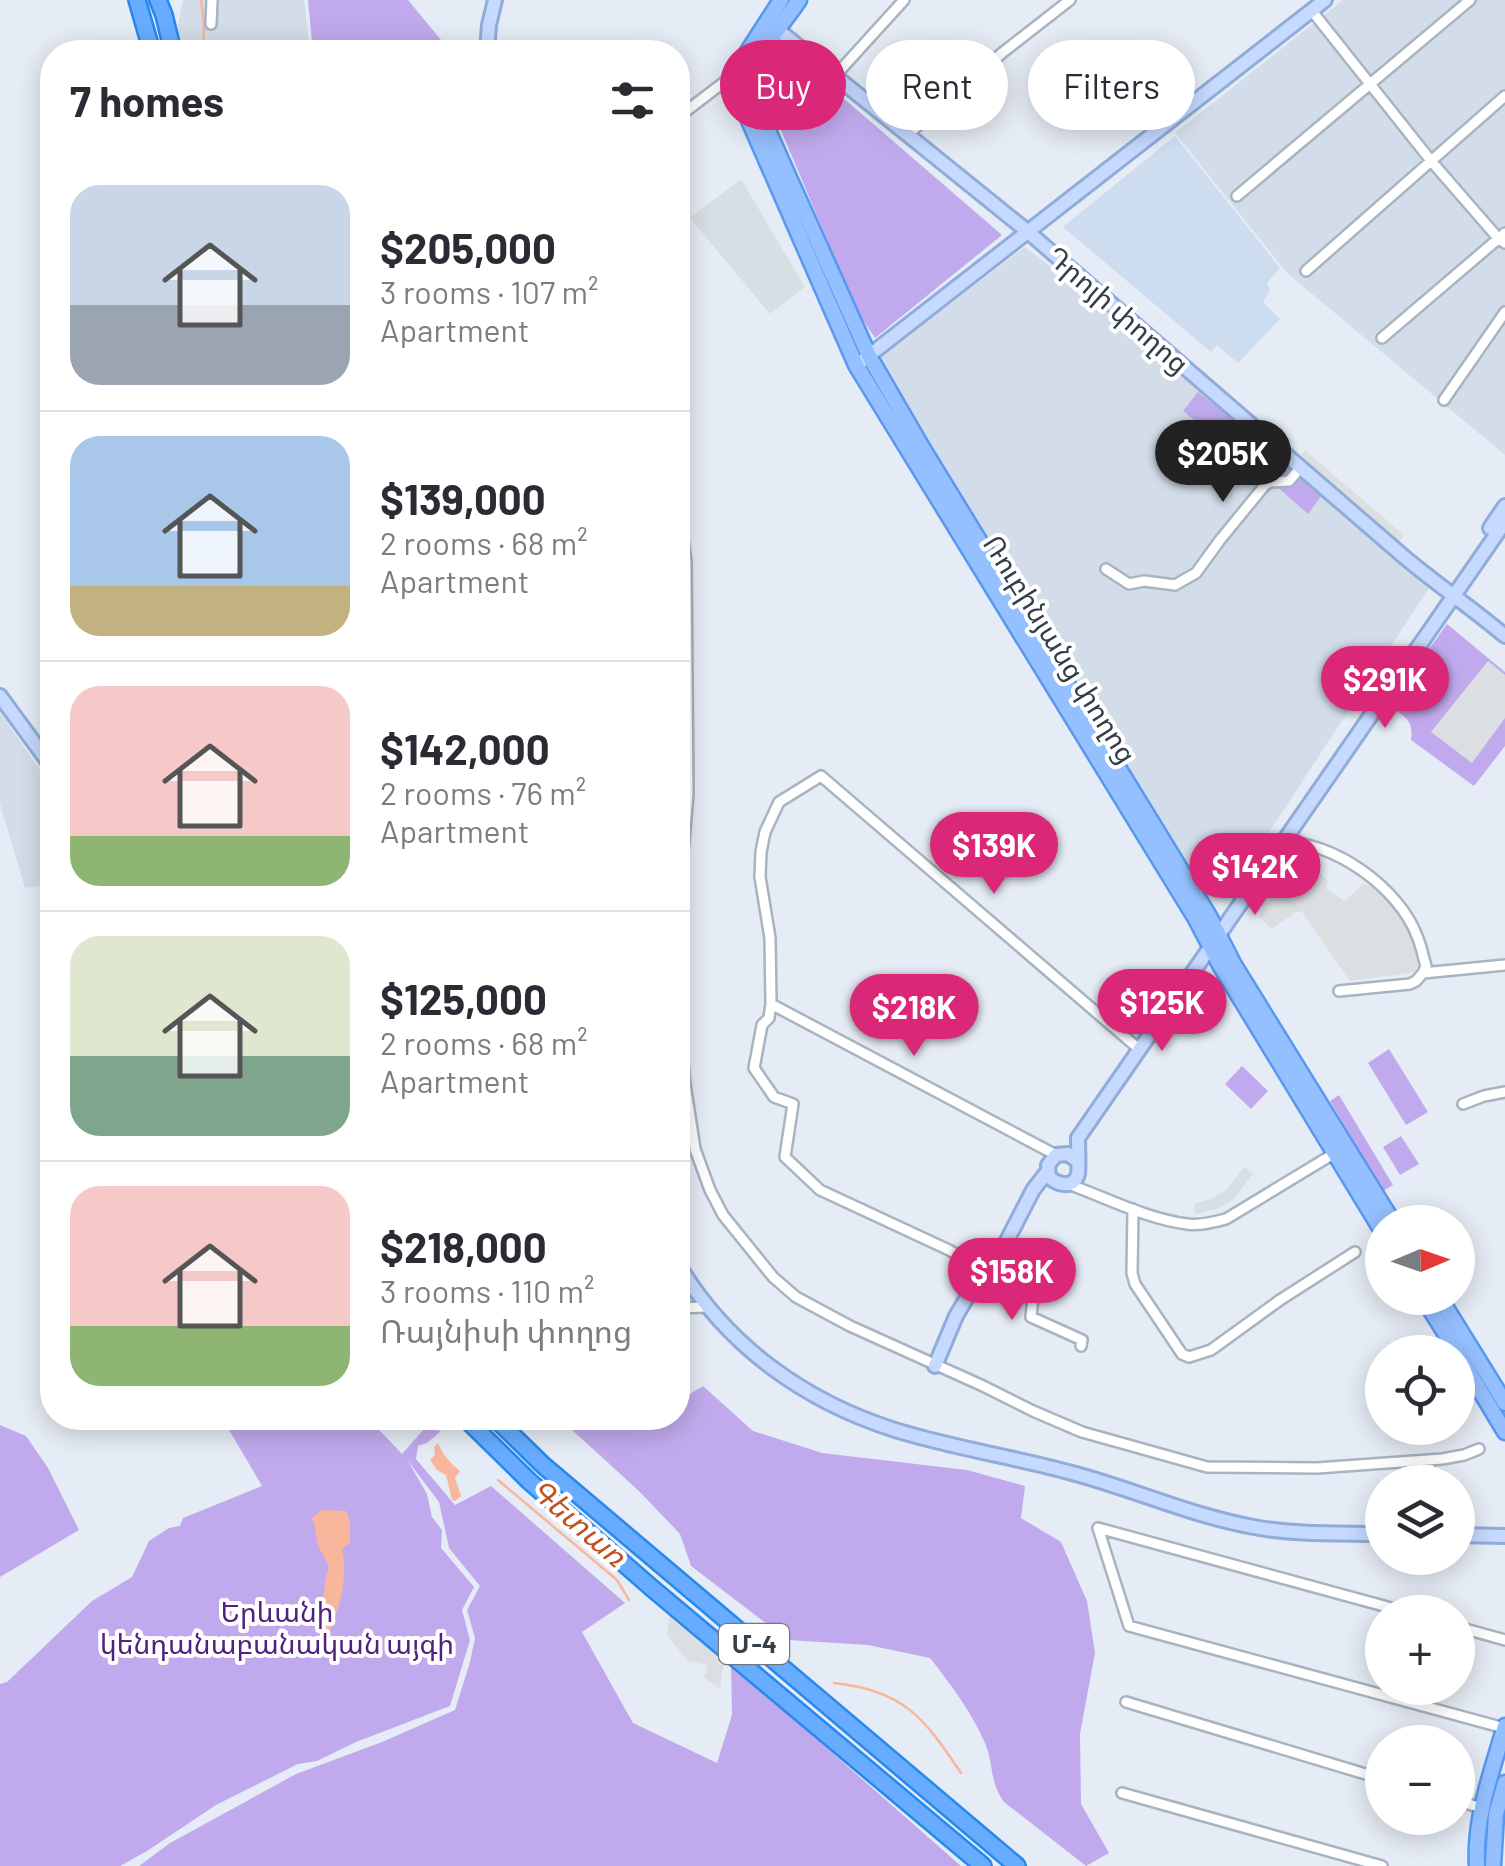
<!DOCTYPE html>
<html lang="en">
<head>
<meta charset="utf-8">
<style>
	:root { --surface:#fff; --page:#f2f2f3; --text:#2b2b33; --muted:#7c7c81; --line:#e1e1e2; --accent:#db2777 }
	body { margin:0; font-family:Barlow,"Noto Sans Armenian",sans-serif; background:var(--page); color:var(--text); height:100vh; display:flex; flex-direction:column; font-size:38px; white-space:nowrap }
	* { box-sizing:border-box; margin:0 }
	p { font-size:32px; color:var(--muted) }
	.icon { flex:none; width:55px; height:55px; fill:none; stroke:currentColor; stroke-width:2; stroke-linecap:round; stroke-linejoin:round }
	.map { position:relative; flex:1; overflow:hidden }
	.drawer { position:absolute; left:40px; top:40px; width:650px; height:1390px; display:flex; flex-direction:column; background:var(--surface); border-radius:40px; box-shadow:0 5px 25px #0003 }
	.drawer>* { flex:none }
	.guide { position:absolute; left:720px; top:40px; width:635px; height:90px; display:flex; gap:20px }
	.needle { width:65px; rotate:88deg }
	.controls { position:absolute; left:1365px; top:1205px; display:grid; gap:20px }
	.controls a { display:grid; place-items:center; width:110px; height:110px; border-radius:50%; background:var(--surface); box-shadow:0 5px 25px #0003; font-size:50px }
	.price { position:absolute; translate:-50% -85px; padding:0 22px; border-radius:35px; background:var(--accent); color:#fff; font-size:32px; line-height:65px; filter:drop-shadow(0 2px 5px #0008) }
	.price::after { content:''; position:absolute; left:50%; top:60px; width:30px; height:22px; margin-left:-15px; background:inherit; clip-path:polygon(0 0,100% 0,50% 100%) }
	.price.active { background:#222; color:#fff }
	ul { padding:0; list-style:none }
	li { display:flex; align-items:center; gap:30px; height:250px; padding:0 30px }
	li+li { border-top:2px solid var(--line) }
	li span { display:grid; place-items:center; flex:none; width:280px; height:200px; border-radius:30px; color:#555 }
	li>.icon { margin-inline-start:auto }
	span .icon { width:120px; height:120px; fill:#fffc; stroke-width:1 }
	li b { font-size:42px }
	h2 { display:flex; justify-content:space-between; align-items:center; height:120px; padding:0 30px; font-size:42px }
	.pill { padding:0 35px; border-radius:45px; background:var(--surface); box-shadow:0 5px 25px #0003; font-size:35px; line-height:90px }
	.pill.active { background:var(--accent); color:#fff }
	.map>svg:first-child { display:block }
	.residential { fill:#d3dde9 }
	.industrial { fill:#d8dfe4 }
	.education { fill:#cedcef }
	.green { fill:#c0aaed }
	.parking { fill:#dbdfe2 }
	.water { fill:#f8b69c }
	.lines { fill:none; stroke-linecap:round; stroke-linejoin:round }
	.stream { stroke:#f8b69c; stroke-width:2.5 }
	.street-casing { stroke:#a7b4c1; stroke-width:14 }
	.secondary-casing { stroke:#91acd9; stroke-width:18 }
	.primary-casing { stroke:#5998f0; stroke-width:19 }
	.highway-casing { stroke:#2788ed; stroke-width:20 }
	.street { stroke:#fff; stroke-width:9 }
	.secondary { stroke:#c6daff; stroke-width:12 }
	.primary { stroke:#95c0ff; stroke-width:14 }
	.highway { stroke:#67acff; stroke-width:15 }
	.labels { text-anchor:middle; stroke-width:8; stroke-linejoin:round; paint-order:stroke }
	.shield { fill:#fff; stroke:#71797f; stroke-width:2.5 }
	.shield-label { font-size:25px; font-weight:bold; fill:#343f48 }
	.street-label { font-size:28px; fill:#343f48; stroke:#fff }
	.park-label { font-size:28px; fill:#512180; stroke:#fff }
	.water-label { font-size:30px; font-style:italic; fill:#c05222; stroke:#fff }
</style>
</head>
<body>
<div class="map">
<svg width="1505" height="1866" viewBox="0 0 1505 1866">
	<rect width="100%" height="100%" fill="#e6ecf5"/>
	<path class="residential" d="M183 0H304L310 52H180L177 31Z
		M1343 0H1505V455L1287 273 1175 133Z
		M1025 247 1195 376 1429 588 1226 898 1197 883 879 358Z
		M0 712 52 788V884L25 888 0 804Z"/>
	<path class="industrial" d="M741 179 805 287 770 314 690 218Z
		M1244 1167 1253 1174 1234 1199 1219 1208 1195 1214 1194 1204 1210 1199 1225 1191Z"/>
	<path class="education" d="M1175 136 1280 268 1267 283 1270 291 1263 302 1280 319 1238 363 1217 345 1211 352 1063 227Z"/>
	<path class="green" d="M308 0H408L451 52H313Z
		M784 47 1002 235 875 338 857 311 762 85V78Z
		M1198 392 1235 421 1220 441 1183 411Z
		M1246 430 1322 495 1308 514 1265 476 1259 481 1227 450Z
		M1447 624 1505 672V746L1474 786 1411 740C1414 719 1404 717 1389 705Z
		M1389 1049 1428 1112 1406 1125 1368 1063Z
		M1242 1066 1268 1091 1251 1109 1225 1084Z
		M1339 1095 1393 1185 1383 1191 1330 1101Z
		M1401 1136 1419 1164 1400 1175 1383 1147Z
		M703 1386 753 1431 822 1453 967 1470 1025 1486 1021 1518 1061 1542 1087 1601 1095 1653 1080 1734 1081 1804 1109 1853 1086 1866 1004 1802C989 1781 994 1764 985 1743 971 1711 951 1685 930 1658L868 1645 788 1640 691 1566 680 1534 640 1492 559 1418H678V1401Z
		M222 1418H368L402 1454 425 1428 441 1431 427 1443 418 1446 416 1459 455 1505 491 1486 625 1603 582 1632 633 1723 717 1763 732 1715 731 1664 961 1866H139L170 1843 296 1774 382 1742 455 1710 470 1662 475 1638 467 1610 480 1586 449 1548 439 1502 408 1461 427 1494 432 1517 442 1530 441 1548 474 1587 462 1610 470 1640 450 1706 356 1742 317 1761 298 1764 216 1805 147 1851 120 1866H0V1684L7 1682 92 1601 132 1577 149 1541 169 1528 180 1526 183 1518 262 1486Z
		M0 1425 26 1436 48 1468 79 1530 0 1577Z"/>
	<path class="parking" d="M1305 450 1404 535 1399 542 1300 456Z
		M1488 661 1505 675V718L1472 763 1431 732Z
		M1305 860 1328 881 1326 888 1344 901 1364 884 1381 890 1411 934 1418 957 1417 972 1350 981 1302 912H1296L1271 929 1259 916 1278 888Z
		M670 1612 724 1659 720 1690 704 1677 708 1665 688 1661 667 1635Z"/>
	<path class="water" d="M438 1443C444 1457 449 1461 460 1471L455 1478 461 1496 455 1501 452 1500 446 1475 437 1470 430 1460 435 1455 434 1447Z
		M322 1510 346 1511 350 1522V1543L342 1549C349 1578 339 1608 328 1635L321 1631 325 1581 329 1566 318 1546 314 1522 311 1519Z"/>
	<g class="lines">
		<path class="stream" d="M201 0 204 25 203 52
			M498 1480 617 1580 629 1600
			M834 1683C905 1691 924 1718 961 1773"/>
		<g class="street-casing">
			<path id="street" d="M1312 11 1432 162 1498 238 1505 243
				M211 24 212 0
				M834 77 904 0
				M678 124 681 115 736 73
				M907 135 1002 53 1070 0
				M1237 196 1470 0
				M1306 271 1505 96
				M1382 338 1505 233
				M1444 400 1505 312
				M678 503 686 561 688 794 679 899 682 1050 685 1084 695 1149 710 1190 723 1215 773 1277 796 1297 850 1326 983 1386 1033 1411 1082 1432 1207 1467 1317 1468 1442 1459 1464 1455 1479 1449
				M1106 569 1129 584 1144 581 1175 585 1196 573 1220 540 1265 485 1270 482 1289 481 1301 467
				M1282 842C1334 841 1399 888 1417 936 1421 945 1423 956 1426 966L1423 973
				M1339 991 1410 984 1416 981 1423 973 1505 965
				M771 1004 1056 1155
				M1463 1104 1484 1096 1505 1092
				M1068 1184C1107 1198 1147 1219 1187 1224 1200 1226 1214 1222 1226 1219L1335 1153
				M1133 1209 1132 1273 1135 1284 1182 1354 1189 1357 1211 1350 1280 1300 1355 1252
				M995 1264 1034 1287 1031 1317 1082 1340 1081 1346
				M986 1272 949 1250 820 1190 785 1157 793 1104 774 1097 754 1068 762 1025 769 1018 771 1004 770 938 760 877 761 852 765 832 779 802 821 776 1139 1049
				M678 1308 706 1307
				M1428 1460 1431 1482
				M1098 1528 1129 1626 1504 1728
				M1098 1528 1406 1612
				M1458 1627 1505 1640
				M1126 1702 1382 1779
				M1122 1793 1382 1866
				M1458 1801 1482 1808"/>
		</g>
		<g class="secondary-casing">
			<path id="secondary" d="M778 30 1027 231 1403 556C1436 584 1472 608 1505 636
				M487 52 489 25 495 0
				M862 361 1325 0
				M1490 528 1505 506
				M0 696 52 767
				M1076 1160 1068 1154 1056 1155 1048 1165 1049 1177C1058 1185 1074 1189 1078 1174 1079 1169 1078 1146 1078 1138L1505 522
				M678 1264C727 1346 804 1401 895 1430 953 1448 1014 1457 1072 1473 1133 1489 1192 1516 1254 1527 1296 1535 1340 1533 1382 1534
				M935 1366 956 1316 975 1284 995 1264 1033 1190 1047 1172
				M1458 1535 1505 1536"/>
		</g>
		<g class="primary-casing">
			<path id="primary" d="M781 0 741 62C733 79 738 91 743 107L856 365 1196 919 1220 965 1382 1231
				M799 0C782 26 746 63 752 95L869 356 923 449 1209 916 1234 965 1393 1222
				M1423 1298 1457 1352
				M1440 1298 1505 1403
				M1458 1354 1505 1432
				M1477 1866C1474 1818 1492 1771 1505 1726
				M1493 1866 1496 1814 1505 1783"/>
		</g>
		<g class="highway-casing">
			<path id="highway" d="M137 0 152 52
				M158 0 164 15 173 52
				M465 1418 529 1481 653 1589 983 1866
				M495 1418 543 1465 1017 1866"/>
		</g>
		<use href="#street" class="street"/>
		<use href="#secondary" class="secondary"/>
		<use href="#primary" class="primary"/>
		<use href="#highway" class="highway"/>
	</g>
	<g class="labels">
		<rect class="shield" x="719" y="1624" width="70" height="40" rx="8"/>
		<g class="shield-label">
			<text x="754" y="1653">Մ-4</text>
		</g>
		<g class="street-label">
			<text transform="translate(1118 310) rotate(41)" y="10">Դրոյի փողոց</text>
			<text transform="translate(1060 649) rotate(58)" y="10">Ռուբինյանց փողոց</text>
		</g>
		<g class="park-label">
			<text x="277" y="1622">Երևանի<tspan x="277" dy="32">կենդանաբանական այգի</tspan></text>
		</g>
		<g class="water-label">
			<text transform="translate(578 1523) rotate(41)" y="10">Գետառ</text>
		</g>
	</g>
</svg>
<div class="controls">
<a><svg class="needle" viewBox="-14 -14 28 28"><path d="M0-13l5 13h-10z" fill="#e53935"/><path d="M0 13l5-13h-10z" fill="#7c7c81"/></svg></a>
<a><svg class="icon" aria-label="locate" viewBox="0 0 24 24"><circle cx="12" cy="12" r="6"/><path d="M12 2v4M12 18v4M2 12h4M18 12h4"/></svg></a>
<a><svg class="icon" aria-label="layers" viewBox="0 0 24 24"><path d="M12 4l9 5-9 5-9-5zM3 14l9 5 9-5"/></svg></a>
<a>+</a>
<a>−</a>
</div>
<b class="price active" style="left:1223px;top:505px">$205K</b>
<b class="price" style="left:1385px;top:731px">$291K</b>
<b class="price" style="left:994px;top:897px">$139K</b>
<b class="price" style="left:1255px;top:918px">$142K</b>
<b class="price" style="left:1162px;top:1054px">$125K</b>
<b class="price" style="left:914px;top:1059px">$218K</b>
<b class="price" style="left:1012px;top:1323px">$158K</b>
<div class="guide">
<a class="pill active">Buy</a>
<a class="pill">Rent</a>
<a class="pill">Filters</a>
</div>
<section class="drawer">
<h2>7 homes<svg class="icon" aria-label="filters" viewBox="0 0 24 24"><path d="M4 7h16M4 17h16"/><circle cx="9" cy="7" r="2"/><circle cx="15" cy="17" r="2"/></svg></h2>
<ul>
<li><span style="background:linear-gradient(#c9d6e8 60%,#9aa5b1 0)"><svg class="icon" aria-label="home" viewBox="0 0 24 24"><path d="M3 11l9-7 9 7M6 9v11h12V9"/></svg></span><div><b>$205,000</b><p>3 rooms · 107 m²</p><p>Apartment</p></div></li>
<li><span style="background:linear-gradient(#a9c7e8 75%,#c2b280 0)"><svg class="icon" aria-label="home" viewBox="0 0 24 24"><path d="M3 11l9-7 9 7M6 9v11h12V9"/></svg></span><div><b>$139,000</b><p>2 rooms · 68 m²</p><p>Apartment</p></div></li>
<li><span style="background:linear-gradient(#f6c9c9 75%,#8fb573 0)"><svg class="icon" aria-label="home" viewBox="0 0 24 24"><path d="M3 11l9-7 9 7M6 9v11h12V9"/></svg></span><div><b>$142,000</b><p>2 rooms · 76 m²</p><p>Apartment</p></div></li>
<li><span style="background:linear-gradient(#dfe7d0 60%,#7fa58c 0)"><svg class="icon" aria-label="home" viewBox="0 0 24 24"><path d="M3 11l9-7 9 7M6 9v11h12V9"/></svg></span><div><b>$125,000</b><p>2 rooms · 68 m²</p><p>Apartment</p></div></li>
<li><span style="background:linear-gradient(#f6c9c9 70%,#8fb573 0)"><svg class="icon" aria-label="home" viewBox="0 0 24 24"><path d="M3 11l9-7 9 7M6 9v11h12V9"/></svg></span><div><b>$218,000</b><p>3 rooms · 110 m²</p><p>Ռայնիսի փողոց</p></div></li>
</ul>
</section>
</div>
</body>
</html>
